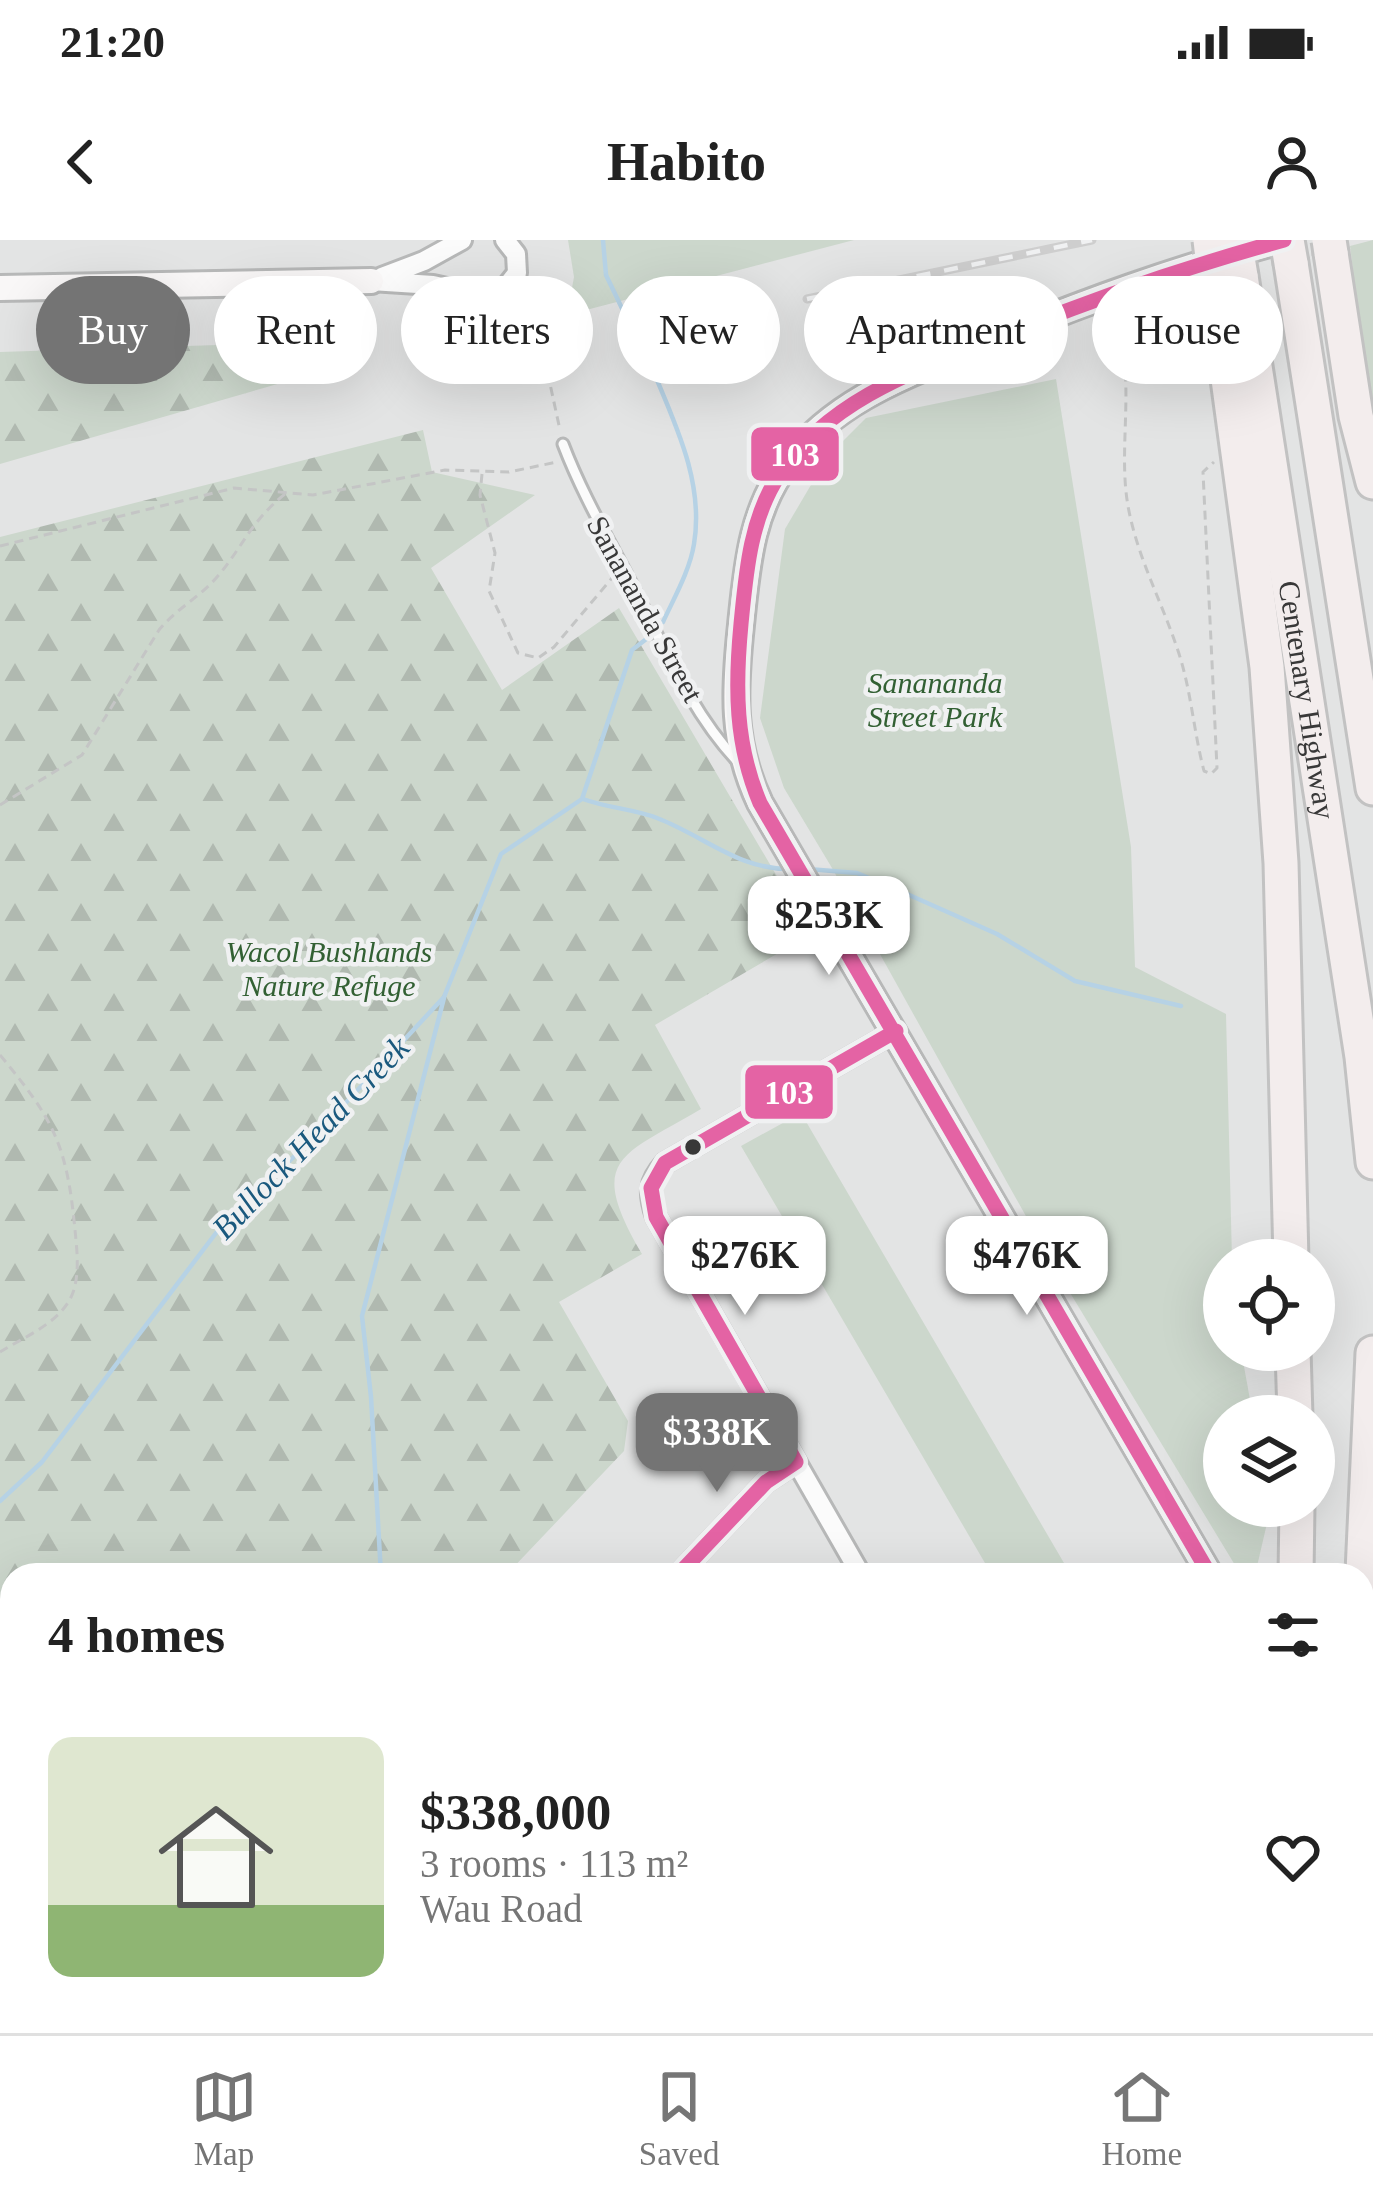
<!DOCTYPE html>
<html lang="en">
<head>
<meta charset="utf-8">
<style>
	:root { --surface:#fff; --page:#f6f6f6; --text:#222; --muted:#767676; --line:#e0e0e0; --accent:#747474 }
	body { margin:0; font-family:"Times New Roman",serif; background:var(--page); color:var(--text); height:100vh; display:flex; flex-direction:column; font-size:45px; white-space:nowrap }
	* { box-sizing:border-box; margin:0 }
	p { font-size:39px; color:var(--muted) }
	.icon { flex:none; width:66px; height:66px; fill:none; stroke:currentColor; stroke-width:2; stroke-linecap:round; stroke-linejoin:round }
	.map { position:relative; flex:1; overflow:hidden }
	.side { position:absolute; left:0px; top:1323px; width:1374px; height:471px; display:flex; flex-direction:column; background:var(--surface); border-radius:36px 36px 0 0; box-shadow:0 12px 48px #0002 }
	.side>* { flex:none }
	.top-card { position:absolute; left:36px; top:36px; width:1302px; height:108px; display:flex; gap:24px }
	.tools { position:absolute; left:1203px; top:999px; display:grid; gap:24px }
	.tools a { display:grid; place-items:center; width:132px; height:132px; border-radius:50%; background:var(--surface); box-shadow:0 12px 48px #0002; font-size:60px }
	.price { position:absolute; translate:-50% -102px; padding:0 27px; border-radius:24px; background:#fff; color:#222; font-size:39px; line-height:78px; filter:drop-shadow(0 3px 6px #0008) }
	.price::after { content:''; position:absolute; left:50%; top:72px; width:36px; height:27px; margin-left:-18px; background:inherit; clip-path:polygon(0 0,100% 0,50% 100%) }
	.price.current { background:var(--accent); color:#fff }
	ul { padding:0; list-style:none }
	li { display:flex; align-items:center; gap:36px; height:300px; padding:0 48px }
	li span { display:grid; place-items:center; flex:none; width:336px; height:240px; border-radius:24px; color:#555 }
	li>.icon { margin-inline-start:auto }
	span .icon { width:144px; height:144px; fill:#fffc; stroke-width:1 }
	li b { font-size:51px }
	h2 { display:flex; justify-content:space-between; align-items:center; height:144px; padding:0 48px; font-size:51px }
	.pill { padding:0 42px; border-radius:54px; background:var(--surface); box-shadow:0 12px 48px #0002; font-size:42px; line-height:108px }
	.pill.current { background:var(--accent); color:#fff }
	.status { display:flex; justify-content:space-between; align-items:center; height:84px; padding:0 60px; background:var(--surface); direction:ltr }
	.status svg { height:33px; fill:currentColor }
	header { display:flex; justify-content:space-between; align-items:center; height:156px; padding:0 48px; background:var(--surface); font-size:54px; font-weight:700 }
	.menu { display:flex; justify-content:space-around; align-items:center; height:168px; border-top:3px solid var(--line); background:var(--surface); font-size:33px; color:var(--muted) }
	.menu a { display:grid; justify-items:center; gap:6px }
	.menu .current { color:var(--accent) }
	.map>svg:first-child { display:block }
	.forest { fill:url(#forest-firs) }
	.green { fill:#ccd7cc }
	.lines { fill:none; stroke-linecap:round; stroke-linejoin:round }
	.stream { stroke:#b6d2e5; stroke-width:4.5 }
	.lane-casing { stroke:#b7b8b8; stroke-width:15 }
	.street-casing { stroke:#b7b8b8; stroke-width:24 }
	.secondary-casing { stroke:#b7b8b8; stroke-width:30 }
	.highway-casing { stroke:#c2c2c2; stroke-width:39 }
	.path { stroke:#c4c5c5; stroke-width:3; stroke-dasharray:9 6; stroke-linecap:butt }
	.lane { stroke:#fbfbfb; stroke-width:9 }
	.street { stroke:#fbfbfb; stroke-width:18 }
	.secondary { stroke:#f9f7f7; stroke-width:24 }
	.highway { stroke:#f3eded; stroke-width:33 }
	.rail-casing { stroke:#cecece; stroke-width:9 }
	.rail { stroke:#f0f1f2; stroke-width:4.5; stroke-dasharray:14; stroke-linecap:butt }
	.highway-bridge-casing { stroke:#c2c2c2; stroke-width:39; stroke-linecap:butt }
	.highway-bridge { stroke:#f3eded; stroke-width:33 }
	.bus-1-casing { stroke:#f0f1f2; stroke-width:24 }
	.bus-1 { stroke:#e463a4; stroke-width:15 }
	.bus-dot { fill:#383838; stroke:#f0f1f2; stroke-width:4.5 }
	.labels { text-anchor:middle; stroke-width:9; stroke-linejoin:round; paint-order:stroke }
	.street-label { font-size:30px; fill:#383838; stroke:#f0f1f2 }
	.park-label { font-size:30px; font-style:italic; fill:#326033; stroke:#f0f1f2 }
	.water-label { font-size:33px; font-style:italic; fill:#1a597e; stroke:#f0f1f2 }
	.line-badge { stroke:#f0f1f2; stroke-width:4.5 }
	.badge-label { font-size:33px; text-anchor:middle; font-weight:bold; fill:#fff }
</style>
</head>
<body>
<div class="status"><b>21:20</b><svg viewBox="0 0 49 12"><path d="M0 12V9h3v3zM5 12V6h3v6zM10 12V3h3v9zM15 12V0h3v12zM26 1h20v11H26zM47 4h2v5h-2z"/></svg></div>
<header><svg class="icon" aria-label="back" viewBox="0 0 24 24"><path d="M15 5l-7 7 7 7"/></svg>Habito<svg class="icon" aria-label="person" viewBox="0 0 24 24"><circle cx="12" cy="8" r="4"/><path d="M4 21q1-7 8-7t8 7"/></svg></header>
<div class="map">
<svg width="1373" height="1793" viewBox="0 0 1373 1793">
	<defs>
		<pattern id="forest-firs" width="22" height="20" patternUnits="userSpaceOnUse" patternTransform="scale(3)"><rect width="22" height="20" fill="#ccd7cc"/><path d="M5 1l3.5 6h-7zM16 11l3.5 6h-7z" fill="#b0b9b0"/></pattern>
	</defs>
	<rect width="100%" height="100%" fill="#e3e4e4"/>
	<path class="forest" d="M306 102 319 132 0 224V112Z
		M423 190 432 232 535 255 431 328 502 450 619 368 811 694 655 785 701 869C620 917 586 918 642 1014L559 1062 628 1181 624 1211 506 1335H12V1665L0 1671V297Z"/>
	<path class="green" d="M568 0H854L567 75 574 37Z
		M1373 0V178L1342 35 1353 30 1350 6Z
		M1056 139 1131 607 1135 727 1226 774 1232 1020H1224V1110H1241L1253 1176H1224V1266H1271L1255 1335H1241L1052 1023 832 628 784 548 760 478 785 289 828 216 866 178Z
		M801 873 1071 1335H992L741 906Z"/>
	<g class="lines">
		<path class="stream" d="M603 0 606 35 629 83
			M647 116C671 176 705 238 694 304 690 330 674 358 663 382
			M583 559C607 568 634 569 657 578 704 596 739 630 791 629
			M808 629 857 633 907 654 997 694 1075 741 1181 766
			M0 1261 42 1222 216 993 314 897 444 757 501 614 582 559 632 410 649 397
			M381 1335 371 1157 362 1076 444 758
			M550 1782 555 1793"/>
		<g class="lane-casing">
			<path id="lane" d="M563 204C582 254 608 298 633 346 663 405 692 474 738 522"/>
		</g>
		<g class="street-casing">
			<path id="street" d="M382 37 424 21 462 0
				M371 41 433 45 483 56 502 52 517 33 516 14 505 0
				M678 1335 766 1242 796 1222
				M861 1335 656 977C648 953 648 942 665 923L896 791
				M446 1782 452 1793
				M33 1793 56 1782
				M608 1793 636 1782"/>
		</g>
		<g class="secondary-casing">
			<path id="secondary" d="M0 48 371 41
				M1210 1335 760 563C731 502 734 451 741 385 747 326 751 269 789 221 838 157 911 134 982 104 1084 62 1177 28 1284 0
				M1026 1793 1040 1782"/>
		</g>
		<g class="highway-casing">
			<g id="highway">
				<path d="M1331 13 1356 176 1373 242"/>
				<path d="M1291 23 1373 548"/>
				<path id="s1" d="M1241 36 1362 817 1373 922"/>
				<path d="M1215 43 1267 427 1281 623 1291 1020"/>
				<path d="M1293 1110 1295 1176"/>
				<path d="M1296 1335 1297 1266"/>
				<path d="M1362 1354 1373 1113"/>
				<path d="M1362 1453 1373 1442"/>
				<path d="M1362 1758 1373 1754"/>
				<path d="M1358 1782V1793"/>
				<path d="M1079 1793 1091 1782"/>
				<path d="M1217 1793 1218 1782"/>
				<path d="M1277 1793 1303 1782"/>
			</g>
		</g>
		<path class="path" d="M511 69 542 107 560 190
			M1113 74C1138 135 1117 204 1128 266 1137 316 1160 358 1176 405 1191 446 1193 489 1204 531L1211 534 1217 528 1203 232 1214 222
			M482 234 480 255 495 313 489 351 518 413 538 418 554 407 612 338
			M0 306 234 248 313 255 445 230 509 232 557 222
			M0 565 82 515 159 390C176 369 200 357 217 337 243 307 250 282 285 254
			M0 815C54 880 67 905 75 990 77 1010 80 1036 72 1055 60 1083 24 1097 0 1112
			M0 1642 12 1636
			M652 1792 678 1782"/>
		<use href="#lane" class="lane"/>
		<use href="#street" class="street"/>
		<use href="#secondary" class="secondary"/>
		<use href="#highway" class="highway"/>
		<g class="rail-casing">
			<path id="rail" d="M807 59 1092 0"/>
		</g>
		<use href="#rail" class="rail"/>
		<g class="highway-bridge-casing">
			<path id="highway-bridge" d="M1210 0 1215 43
				M1235 0 1241 36
				M1287 0 1291 23
				M1329 0 1331 13"/>
		</g>
		<use href="#highway-bridge" class="highway-bridge"/>
		<g class="bus-1-casing">
			<path id="bus-1" d="M796 1222 656 977 651 948 665 923 896 791
				M678 1335 766 1242 796 1222
				M1210 1335 760 563C735 504 735 447 741 384 746 333 750 279 779 235 830 157 925 127 1008 94 1098 57 1190 26 1284 0"/>
		</g>
		<use href="#bus-1" class="bus-1"/>
	</g>
	<circle class="bus-dot" cx="693" cy="907" r="10"/>
	<g class="labels">
		<g class="street-label">
			<text transform="translate(645 369) rotate(61)" y="10">Sanananda Street</text>
			<text dy="10" stroke="none"><textPath href="#s1" startOffset="429">Centenary Highway</textPath></text>
		</g>
		<g class="park-label">
			<text x="935" y="453">Sanananda<tspan x="935" dy="34">Street Park</tspan></text>
			<text x="329" y="722">Wacol Bushlands<tspan x="329" dy="34">Nature Refuge</tspan></text>
		</g>
		<g class="water-label">
			<text transform="translate(310 897) rotate(-46)" y="12">Bullock Head Creek</text>
		</g>
	</g>
	<g class="line-badge">
		<rect x="749" y="185" width="92" height="58" rx="12" fill="#e463a4"/>
		<rect x="743" y="823" width="92" height="58" rx="12" fill="#e463a4"/>
	</g>
	<g class="badge-label">
		<text x="795" y="226">103</text>
		<text x="789" y="864">103</text>
	</g>
</svg>
<div class="tools">
<a><svg class="icon" aria-label="locate" viewBox="0 0 24 24"><circle cx="12" cy="12" r="6"/><path d="M12 2v4M12 18v4M2 12h4M18 12h4"/></svg></a>
<a><svg class="icon" aria-label="layers" viewBox="0 0 24 24"><path d="M12 4l9 5-9 5-9-5zM3 14l9 5 9-5"/></svg></a>
</div>
<b class="price" style="left:829px;top:738px">$253K</b>
<b class="price" style="left:745px;top:1078px">$276K</b>
<b class="price" style="left:1027px;top:1078px">$476K</b>
<b class="price current" style="left:717px;top:1255px">$338K</b>
<div class="top-card">
<a class="pill current">Buy</a>
<a class="pill">Rent</a>
<a class="pill">Filters</a>
<a class="pill">New</a>
<a class="pill">Apartment</a>
<a class="pill">House</a>
</div>
<section class="side">
<h2>4 homes<svg class="icon" aria-label="filters" viewBox="0 0 24 24"><path d="M4 7h16M4 17h16"/><circle cx="9" cy="7" r="2"/><circle cx="15" cy="17" r="2"/></svg></h2>
<ul>
<li><span style="background:linear-gradient(#dfe7d0 70%,#8fb573 0)"><svg class="icon" aria-label="home" viewBox="0 0 24 24"><path d="M3 11l9-7 9 7M6 9v11h12V9"/></svg></span><div><b>$338,000</b><p>3 rooms · 113 m²</p><p>Wau Road</p></div><svg class="icon" aria-label="heart" viewBox="0 0 24 24"><path d="M12 20l-8-8c-3-5 5-10 8-4 3-6 11-1 8 4z"/></svg></li>
</ul>
</section>
</div>
<nav class="menu">
<a class="current"><svg class="icon" aria-label="map" viewBox="0 0 24 24"><path d="M3 6l6-2 6 2 6-2v14l-6 2-6-2-6 2zM9 4v14M15 6v14"/></svg>Map</a>
<a><svg class="icon" aria-label="saved" viewBox="0 0 24 24"><path d="M7 4h10v16l-5-4-5 4z"/></svg>Saved</a>
<a><svg class="icon" aria-label="home" viewBox="0 0 24 24"><path d="M3 11l9-7 9 7M6 9v11h12V9"/></svg>Home</a>
</nav>
</body>
</html>
